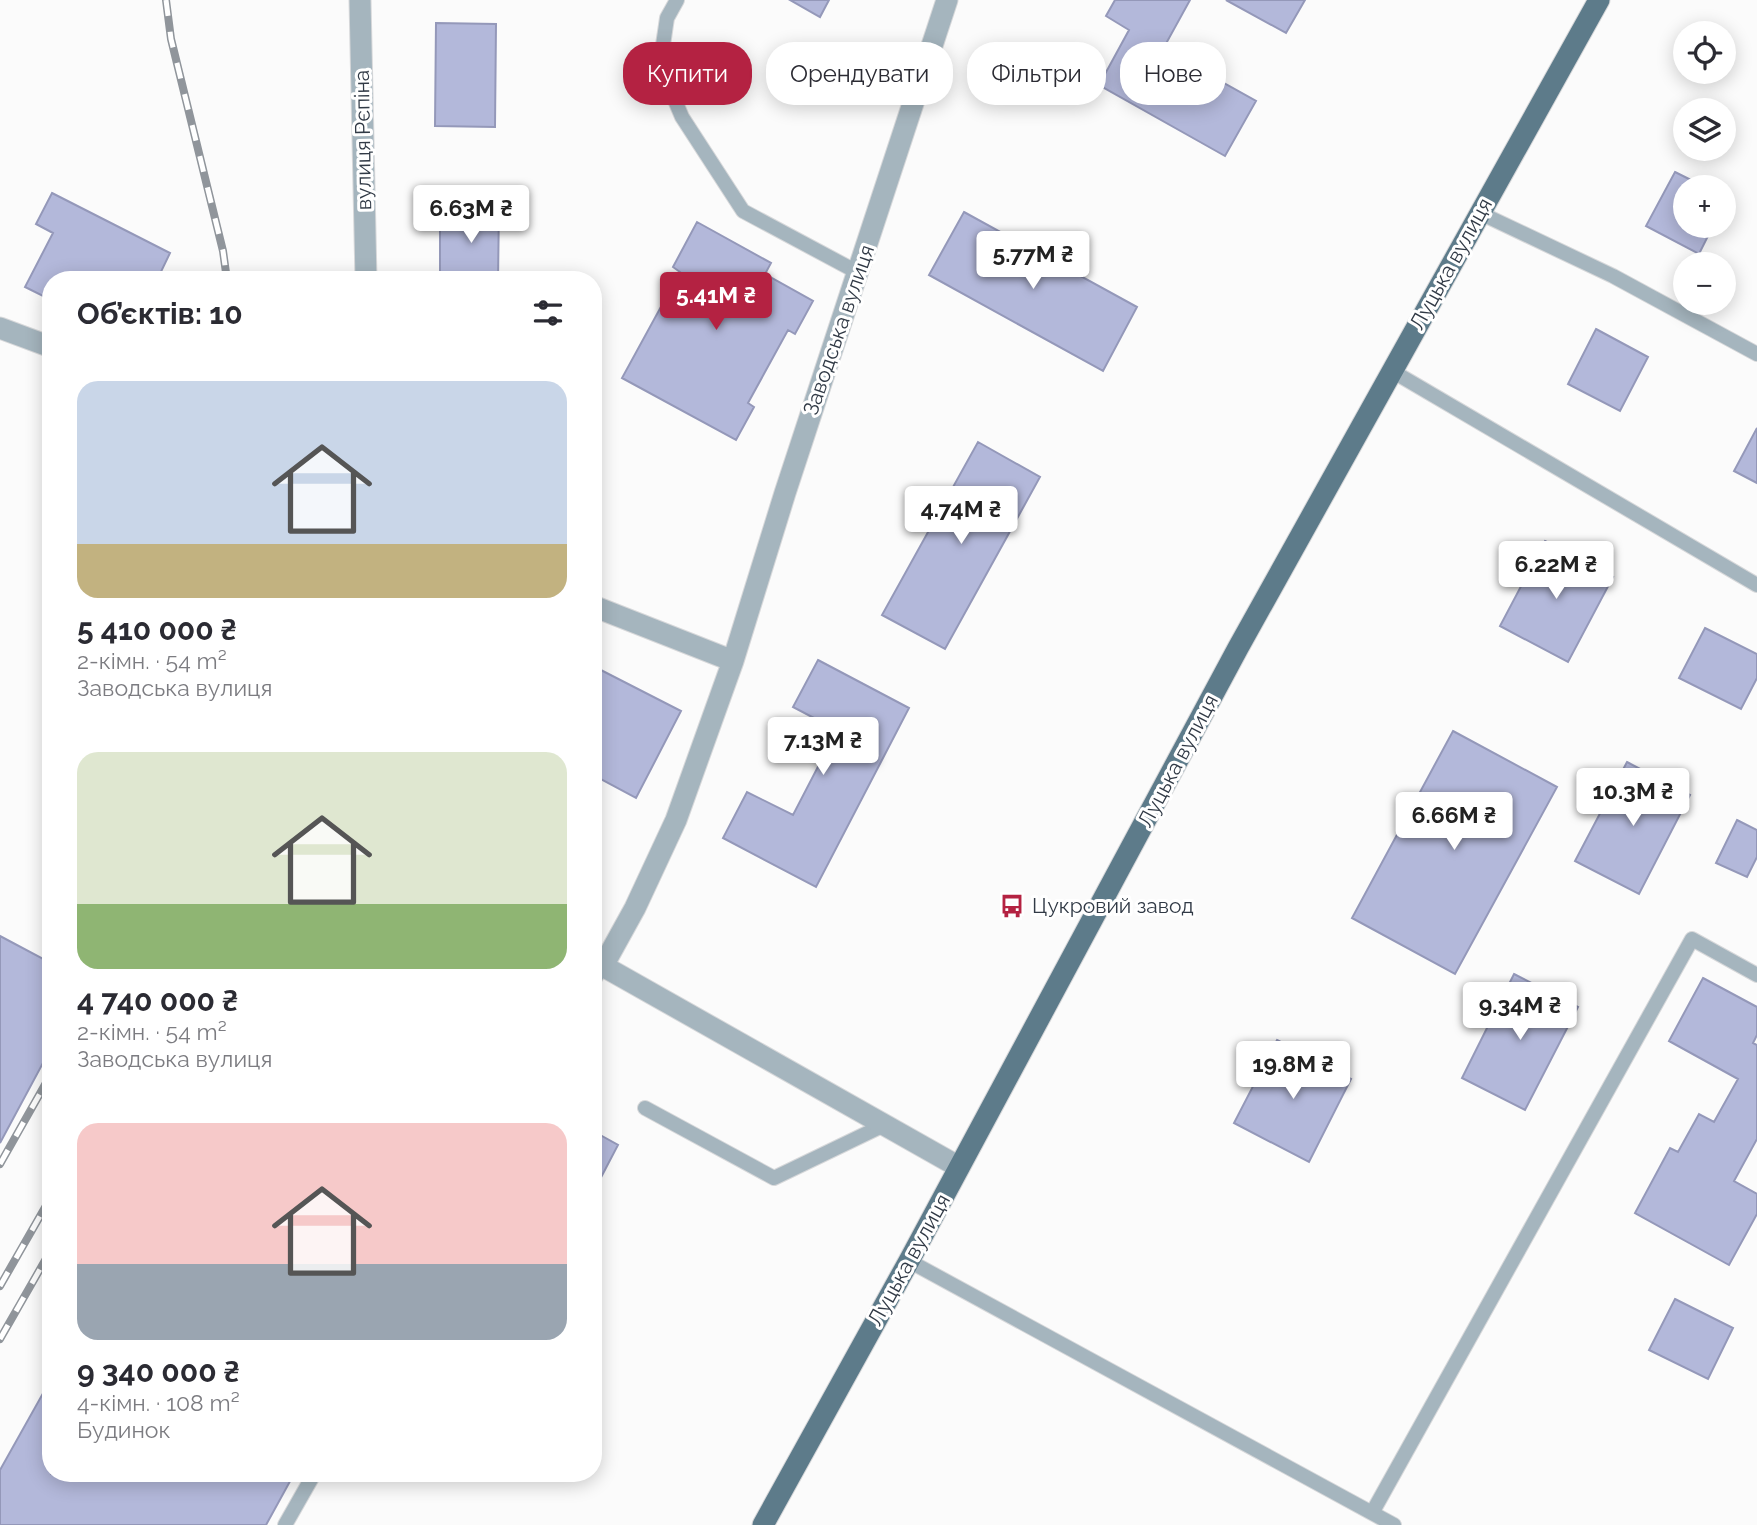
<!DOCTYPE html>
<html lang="uk">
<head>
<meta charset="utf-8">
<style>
	:root { --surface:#fff; --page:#f2f2f3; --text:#2b2b33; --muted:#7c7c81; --accent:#b42242 }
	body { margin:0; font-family:Raleway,sans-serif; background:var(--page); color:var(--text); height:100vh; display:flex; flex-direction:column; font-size:26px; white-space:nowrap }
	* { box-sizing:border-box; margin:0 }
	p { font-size:23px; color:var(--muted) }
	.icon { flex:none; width:38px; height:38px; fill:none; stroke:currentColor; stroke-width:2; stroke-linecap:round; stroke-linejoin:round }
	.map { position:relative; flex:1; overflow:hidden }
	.sheet { position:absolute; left:42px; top:271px; width:560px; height:1211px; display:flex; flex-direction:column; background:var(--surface); border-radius:28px; box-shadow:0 4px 18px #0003 }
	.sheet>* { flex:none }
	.hud { position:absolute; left:623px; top:42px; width:665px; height:63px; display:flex; gap:14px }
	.tools { position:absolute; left:1673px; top:21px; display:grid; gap:14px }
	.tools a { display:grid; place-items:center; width:63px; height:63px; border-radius:50%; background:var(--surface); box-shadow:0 4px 18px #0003; font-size:35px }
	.price { position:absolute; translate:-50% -60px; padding:0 16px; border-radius:7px; background:#fff; color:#222; font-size:23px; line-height:46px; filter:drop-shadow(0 2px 4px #0008) }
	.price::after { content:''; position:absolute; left:50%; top:42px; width:21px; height:16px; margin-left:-10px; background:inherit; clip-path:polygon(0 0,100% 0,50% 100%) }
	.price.active { background:var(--accent); color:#fff }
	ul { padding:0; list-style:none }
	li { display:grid; align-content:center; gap:14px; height:371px; padding:0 35px }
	li span { display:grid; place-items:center; height:217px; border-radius:21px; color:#555 }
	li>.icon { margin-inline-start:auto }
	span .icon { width:126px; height:126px; fill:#fffc; stroke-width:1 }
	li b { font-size:30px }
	h2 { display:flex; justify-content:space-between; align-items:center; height:84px; padding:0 35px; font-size:30px }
	.pill { padding:0 24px; border-radius:28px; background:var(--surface); box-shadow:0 4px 18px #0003; font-size:24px; line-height:63px }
	.pill.active { background:var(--accent); color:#fff }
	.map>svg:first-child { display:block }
	.building { fill:#b3b8da; stroke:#9498b9; stroke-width:2 }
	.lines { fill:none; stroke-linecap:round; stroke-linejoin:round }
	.lane-casing { stroke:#d7d8da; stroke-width:16 }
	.street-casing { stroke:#d7d8da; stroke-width:23 }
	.primary-casing { stroke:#d7d8da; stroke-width:23 }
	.lane { stroke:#a5b5be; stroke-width:14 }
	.street { stroke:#a5b5be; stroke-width:21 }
	.primary { stroke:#5d7b8a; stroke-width:21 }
	.rail-casing { stroke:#90959b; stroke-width:8 }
	.rail { stroke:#fff; stroke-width:5; stroke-dasharray:16; stroke-linecap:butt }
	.labels { text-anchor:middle; stroke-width:6; stroke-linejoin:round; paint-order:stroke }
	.street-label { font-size:21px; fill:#313a46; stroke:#fff }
	.poi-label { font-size:21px; fill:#313a46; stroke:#fff; text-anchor:start }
</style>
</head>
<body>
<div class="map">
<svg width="1757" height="1525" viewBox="0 0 1757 1525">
	<rect width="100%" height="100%" fill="#fbfbfb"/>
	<path class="building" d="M790 0H829L820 17Z
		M1115 0H1190L1163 49 1256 101 1225 156 1099 85 1129 30 1106 16Z
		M1226 0H1305L1286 33Z
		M436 23 496 24 495 127 435 126Z
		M1675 172 1705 187H1685V226H1713L1699 254 1646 226Z
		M52 193 170 253 157 280H145L130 273 127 280H51V300L25 287 53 233 36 224Z
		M464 205H499L498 280H440V221H464Z
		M964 212 1137 307 1103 371 929 275Z
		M697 222 771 263 765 274 813 301 795 334 788 330 748 403 754 407 736 440 622 378 680 272 673 267Z
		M1596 329 1648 357 1620 411 1568 384Z
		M1757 428V483L1734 471Z
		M978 442 1040 477 945 649 882 615Z
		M1545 541 1613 577 1568 662 1500 626Z
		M1705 628 1757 654V678L1741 709 1679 678Z
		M818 660 909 708 816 887 723 838 747 792 793 815 837 730 793 707Z
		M593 666 681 711 636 798 593 775Z
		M1453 731 1557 787 1455 974 1352 918Z
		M1627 762 1690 795 1639 894 1575 861Z
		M1737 820 1757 830V857L1747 877 1716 863Z
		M0 936 51 963V1048L0 1143Z
		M1514 974 1578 1007 1525 1110 1462 1078Z
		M1703 978 1757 1007V1035L1753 1043 1757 1045V1139L1734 1181 1757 1194V1214L1729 1265 1635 1213 1670 1148 1678 1152 1699 1114 1714 1122 1738 1079 1669 1041Z
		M1277 1040 1351 1079 1309 1162 1234 1123Z
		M593 1131 618 1145 596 1187 593 1185Z
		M1675 1299 1733 1328 1708 1379 1649 1350Z
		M51 1379V1474H294L266 1525H0V1470Z"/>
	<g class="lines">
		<g class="lane-casing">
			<path id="lane" d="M677 0 667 18 660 65 682 117 743 211 859 273
				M1480 213 1613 276 1757 354
				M1392 371 1757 585
				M593 981 603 966
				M645 1108 774 1178 884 1125
				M909 1261 1394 1525
				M1372 1513 1692 939 1757 975
				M285 1525 314 1474"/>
		</g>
		<g class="street-casing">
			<path id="street" d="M360 0 366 280
				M947 0 785 493 733 661 676 820 635 908 603 966 959 1167
				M0 328 51 347
				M593 606 733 661"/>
		</g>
		<g class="primary-casing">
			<path id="primary" d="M763 1525 909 1261 1238 648 1599 0"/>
		</g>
		<use href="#lane" class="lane"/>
		<use href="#street" class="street"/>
		<use href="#primary" class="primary"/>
		<g class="rail-casing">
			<path id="rail" d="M166 0 171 39 223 251 227 280
				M0 1164 51 1074
				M0 1286 51 1197
				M0 1339 51 1250"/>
		</g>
		<use href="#rail" class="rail"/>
	</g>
	<defs>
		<g id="bus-bare" transform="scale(1.89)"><path d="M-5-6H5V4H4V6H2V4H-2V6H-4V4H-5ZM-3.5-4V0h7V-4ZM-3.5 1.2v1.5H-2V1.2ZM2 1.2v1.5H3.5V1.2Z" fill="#b42242" stroke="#fff" stroke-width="2.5" paint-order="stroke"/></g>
	</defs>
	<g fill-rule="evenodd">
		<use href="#bus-bare" x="1012" y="906"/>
	</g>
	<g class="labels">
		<g class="street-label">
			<text transform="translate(363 140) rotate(-91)" y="7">вулиця Рєпіна</text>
			<text transform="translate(1451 264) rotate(-61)" y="7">Луцька вулиця</text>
			<text transform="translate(839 330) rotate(-71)" y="7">Заводська вулиця</text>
			<text transform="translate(1178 761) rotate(-62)" y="7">Луцька вулиця</text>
			<text transform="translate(909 1260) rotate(-61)" y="7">Луцька вулиця</text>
		</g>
		<g class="poi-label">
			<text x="1032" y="913">Цукровий завод</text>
		</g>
	</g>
</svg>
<div class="tools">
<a><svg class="icon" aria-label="locate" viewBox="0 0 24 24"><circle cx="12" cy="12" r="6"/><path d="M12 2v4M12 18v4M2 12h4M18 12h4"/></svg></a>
<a><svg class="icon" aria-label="layers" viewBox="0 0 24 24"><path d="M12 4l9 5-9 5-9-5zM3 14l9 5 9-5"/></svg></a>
<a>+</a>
<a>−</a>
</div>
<b class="price" style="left:471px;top:245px">6.63M ₴</b>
<b class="price" style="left:1033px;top:291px">5.77M ₴</b>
<b class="price active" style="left:716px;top:332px">5.41M ₴</b>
<b class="price" style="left:961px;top:546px">4.74M ₴</b>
<b class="price" style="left:1556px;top:601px">6.22M ₴</b>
<b class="price" style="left:823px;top:777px">7.13M ₴</b>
<b class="price" style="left:1633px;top:828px">10.3M ₴</b>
<b class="price" style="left:1454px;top:852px">6.66M ₴</b>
<b class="price" style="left:1520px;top:1042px">9.34M ₴</b>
<b class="price" style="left:1293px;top:1101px">19.8M ₴</b>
<div class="hud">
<a class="pill active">Купити</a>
<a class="pill">Орендувати</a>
<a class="pill">Фільтри</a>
<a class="pill">Нове</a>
</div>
<section class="sheet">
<h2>Об’єктів: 10<svg class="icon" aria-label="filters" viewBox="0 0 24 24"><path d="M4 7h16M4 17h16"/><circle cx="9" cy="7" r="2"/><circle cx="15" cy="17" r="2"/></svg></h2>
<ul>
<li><span style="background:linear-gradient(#c9d6e8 75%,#c2b280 0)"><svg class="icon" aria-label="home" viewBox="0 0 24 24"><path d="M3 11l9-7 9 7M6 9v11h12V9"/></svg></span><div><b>5 410 000 ₴</b><p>2-кімн. · 54 m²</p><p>Заводська вулиця</p></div></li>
<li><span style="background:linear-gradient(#dfe7d0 70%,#8fb573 0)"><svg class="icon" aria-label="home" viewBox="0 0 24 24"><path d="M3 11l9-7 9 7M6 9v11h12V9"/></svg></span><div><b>4 740 000 ₴</b><p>2-кімн. · 54 m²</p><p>Заводська вулиця</p></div></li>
<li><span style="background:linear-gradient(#f6c9c9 65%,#9aa5b1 0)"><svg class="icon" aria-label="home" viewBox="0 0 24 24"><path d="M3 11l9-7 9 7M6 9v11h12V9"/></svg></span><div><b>9 340 000 ₴</b><p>4-кімн. · 108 m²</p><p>Будинок</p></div></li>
</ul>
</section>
</div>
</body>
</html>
